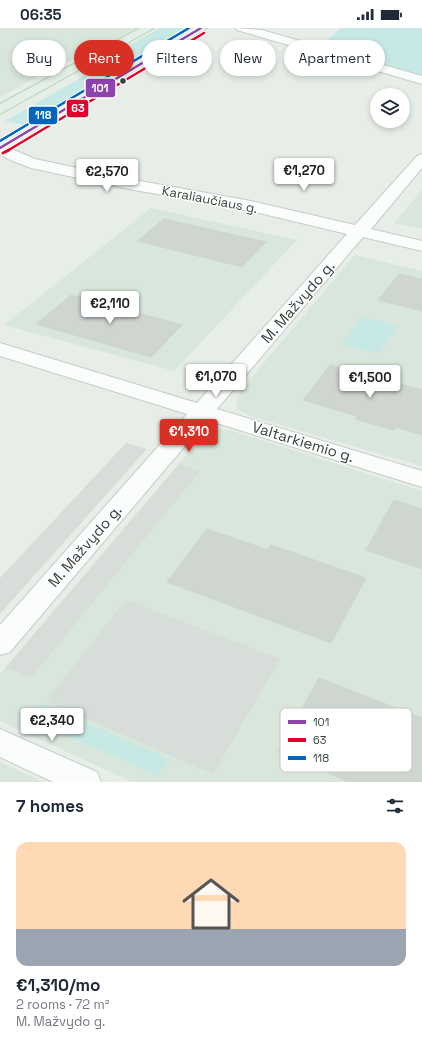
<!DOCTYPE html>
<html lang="en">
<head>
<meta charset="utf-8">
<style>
	:root { --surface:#fff; --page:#f2f2f3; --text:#1f2937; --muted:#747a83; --line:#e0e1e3; --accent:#d93025 }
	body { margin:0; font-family:"Space Grotesk",sans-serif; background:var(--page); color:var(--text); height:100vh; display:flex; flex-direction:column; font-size:15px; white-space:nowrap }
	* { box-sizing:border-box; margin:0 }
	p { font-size:13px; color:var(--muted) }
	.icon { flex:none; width:22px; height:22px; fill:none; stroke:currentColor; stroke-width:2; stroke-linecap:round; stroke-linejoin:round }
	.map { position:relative; height:754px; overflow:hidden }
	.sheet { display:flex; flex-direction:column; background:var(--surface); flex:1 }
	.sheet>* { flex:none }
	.guide { position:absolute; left:12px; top:12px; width:398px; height:36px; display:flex; gap:8px }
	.tools { position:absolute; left:370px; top:60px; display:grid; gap:8px }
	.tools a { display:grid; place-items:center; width:40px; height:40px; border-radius:50%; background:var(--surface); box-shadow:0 2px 6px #0003; font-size:20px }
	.price { position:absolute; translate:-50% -34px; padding:0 9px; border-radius:4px; background:#fff; color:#222; font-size:13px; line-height:26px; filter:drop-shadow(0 1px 2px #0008) }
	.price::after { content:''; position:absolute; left:50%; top:24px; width:12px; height:9px; margin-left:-6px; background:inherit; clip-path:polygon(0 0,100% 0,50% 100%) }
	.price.on { background:var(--accent); color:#fff }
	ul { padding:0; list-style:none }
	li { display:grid; align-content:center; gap:8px; height:212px; padding:0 16px }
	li+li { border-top:1px solid var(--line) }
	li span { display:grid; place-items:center; height:124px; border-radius:12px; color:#555 }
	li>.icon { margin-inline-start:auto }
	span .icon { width:72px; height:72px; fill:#fffc; stroke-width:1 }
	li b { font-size:17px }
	h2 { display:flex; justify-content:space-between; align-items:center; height:48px; padding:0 16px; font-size:17px }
	.tag { padding:0 14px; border-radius:18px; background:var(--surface); box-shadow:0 2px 6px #0003; font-size:14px; line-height:36px }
	.tag.on { background:var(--accent); color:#fff }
	.status { display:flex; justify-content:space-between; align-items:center; height:28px; padding:0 20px; background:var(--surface); direction:ltr }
	.status svg { height:11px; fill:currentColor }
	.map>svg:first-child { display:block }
	.residential { fill:#d8e6db }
	.green { fill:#c7e9e5 }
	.parking { fill:#d7ddd8 }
	.building { fill:#ced6cf; stroke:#cdd6ce }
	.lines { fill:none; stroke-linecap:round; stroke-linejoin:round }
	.minor-casing { stroke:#c5ccc6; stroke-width:2 }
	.major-casing { stroke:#b5d0ba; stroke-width:2 }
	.minor { fill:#fbfcfc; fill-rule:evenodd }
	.major { fill:#e2f0e5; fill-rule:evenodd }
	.bus-1-casing { stroke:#fff; stroke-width:4.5 }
	.bus-2-far1-casing { stroke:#fff; stroke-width:4.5 }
	.bus-2-casing { stroke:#fff; stroke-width:5.5 }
	.bus-3-casing { stroke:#fff; stroke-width:4.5 }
	.bus-1 { stroke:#8e44ad; stroke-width:2.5 }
	.bus-2-far1 { stroke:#e4002b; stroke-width:2.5 }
	.bus-2 { stroke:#e4002b; stroke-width:3 }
	.bus-3 { stroke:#0065bd; stroke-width:2.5 }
	.bus-dot { fill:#344336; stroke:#fff; stroke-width:1.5 }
	.labels { text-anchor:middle; stroke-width:3; stroke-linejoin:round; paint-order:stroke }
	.far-street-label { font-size:13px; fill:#344336; stroke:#fff }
	.street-label { font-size:15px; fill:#344336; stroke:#fff }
	.key { fill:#fff; stroke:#c2c7c3; stroke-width:1 }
	.key-label { font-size:11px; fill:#344336 }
	.line-badge { stroke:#fff; stroke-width:1.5 }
	.badge-label { font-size:11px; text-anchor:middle; font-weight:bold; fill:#fff }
</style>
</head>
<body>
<div class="status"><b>06:35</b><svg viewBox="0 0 49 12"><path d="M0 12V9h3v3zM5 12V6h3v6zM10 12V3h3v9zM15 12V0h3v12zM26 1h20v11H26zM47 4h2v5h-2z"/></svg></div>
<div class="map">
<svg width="422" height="754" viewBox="0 0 422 754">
	<rect width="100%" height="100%" fill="#e7eee8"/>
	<path class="residential" d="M0 0H137L105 17 48 43 0 69Z
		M422 162V201L394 195Z
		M151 180 297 212 174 343 4 297Z
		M355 227 422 243V438L250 388 239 382 236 376 241 362Z
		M216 402H229L422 463V754H132L0 693V646L179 436 206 406Z
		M0 734 43 754H0Z"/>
	<path class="green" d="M160 0H189L25 97 5 93 77 52 123 21Z
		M341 0H422V48L327 22 323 16Z
		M362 289 398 298 378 326 341 316Z
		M42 676 169 731 158 748 30 691Z"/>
	<path class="parking" d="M126 415 147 421 0 586V550Z
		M179 436 200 443 31 650 6 639Z
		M126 572 280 631 213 746 46 673Z"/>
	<path class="building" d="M164 191 266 214 242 239 137 213Z
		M399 246 422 251V283L378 272Z
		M71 267 182 297 151 329 36 296Z
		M330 337 422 362V407L396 399 394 402 355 391 357 388 303 372Z
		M394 472 422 481V541L366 522Z
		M207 501 268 522 271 517 366 550 331 615 167 554Z
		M319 650 422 690V754H349L278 724Z"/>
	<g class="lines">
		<g class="minor-casing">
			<path id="minor" d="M235 0 262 2 422 48V56L237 2Z
				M0 116 35 131 129 151 251 173 355 197 417 128 422 126V140L371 201 422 213V223L363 209 217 381 422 443V459L207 392 10 624 0 627V597L187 386 0 328V315L197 375 347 206 251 183 129 161 31 140 10 132 0 126Z
				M0 701 97 744 101 754H53L0 729Z"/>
		</g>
		<g class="major-casing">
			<path id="major" d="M140 0H154L0 86V76Z
				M193 0H207L5 123 0 124V114Z"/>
		</g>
		<use href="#minor" class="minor"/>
		<use href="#major" class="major"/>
		<g class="bus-1-casing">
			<path id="bus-1" d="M0 120 201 0"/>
		</g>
		<g class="bus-2-far1-casing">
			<path id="bus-2-far1" d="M7 123 204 5"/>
		</g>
		<g class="bus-2-casing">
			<path id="bus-2" d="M3 125 9 122"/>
		</g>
		<g class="bus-3-casing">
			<path id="bus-3" d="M0 113 189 0"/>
		</g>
		<use href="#bus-1" class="bus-1"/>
		<use href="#bus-2-far1" class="bus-2-far1"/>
		<use href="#bus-2" class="bus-2"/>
		<use href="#bus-3" class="bus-3"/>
	</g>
	<circle class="bus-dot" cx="123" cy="53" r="3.5"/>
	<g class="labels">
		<g class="far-street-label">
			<text transform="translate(210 171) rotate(11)" y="5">Karaliaučiaus g.</text>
		</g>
		<g class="street-label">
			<text transform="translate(298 274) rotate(-49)" y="5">M. Mažvydo g.</text>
			<text transform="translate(303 414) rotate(17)" y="5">Valtarkiemio g.</text>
			<text transform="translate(85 518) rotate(-49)" y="5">M. Mažvydo g.</text>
		</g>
	</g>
	<rect x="280" y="680" width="132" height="64" rx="6" class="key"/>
	<rect x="288" y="692" width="18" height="4" fill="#8e44ad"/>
	<rect x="288" y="710" width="18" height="4" fill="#e4002b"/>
	<rect x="288" y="728" width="18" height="4" fill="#0065bd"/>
	<g class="key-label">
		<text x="313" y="698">101</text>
		<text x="313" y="716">63</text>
		<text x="313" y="734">118</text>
	</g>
	<g class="line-badge">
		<rect x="85" y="50" width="31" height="20" rx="4" fill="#8e44ad"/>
		<rect x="66" y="71" width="23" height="19" rx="4" fill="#e4002b"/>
		<rect x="28" y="78" width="30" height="19" rx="4" fill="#0065bd"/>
	</g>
	<g class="badge-label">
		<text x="100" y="64">101</text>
		<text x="78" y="84">63</text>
		<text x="43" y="91">118</text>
	</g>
</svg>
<div class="tools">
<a><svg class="icon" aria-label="layers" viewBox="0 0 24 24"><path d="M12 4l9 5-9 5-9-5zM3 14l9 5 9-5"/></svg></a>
</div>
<b class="price" style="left:304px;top:164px">€1,270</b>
<b class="price" style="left:107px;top:165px">€2,570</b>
<b class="price" style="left:110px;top:297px">€2,110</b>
<b class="price" style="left:216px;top:370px">€1,070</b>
<b class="price" style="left:370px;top:371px">€1,500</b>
<b class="price on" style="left:189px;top:425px">€1,310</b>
<b class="price" style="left:52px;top:714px">€2,340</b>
<div class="guide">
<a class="tag">Buy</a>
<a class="tag on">Rent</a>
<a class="tag">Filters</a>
<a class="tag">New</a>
<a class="tag">Apartment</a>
</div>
</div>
<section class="sheet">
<h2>7 homes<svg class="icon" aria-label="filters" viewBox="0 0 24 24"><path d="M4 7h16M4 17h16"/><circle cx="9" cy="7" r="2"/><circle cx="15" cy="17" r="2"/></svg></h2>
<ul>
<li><span style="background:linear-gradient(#ffd9b3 70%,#9aa5b1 0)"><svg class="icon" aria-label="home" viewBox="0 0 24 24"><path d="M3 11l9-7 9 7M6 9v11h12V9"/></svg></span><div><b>€1,310/mo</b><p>2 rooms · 72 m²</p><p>M. Mažvydo g.</p></div></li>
</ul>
</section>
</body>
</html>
